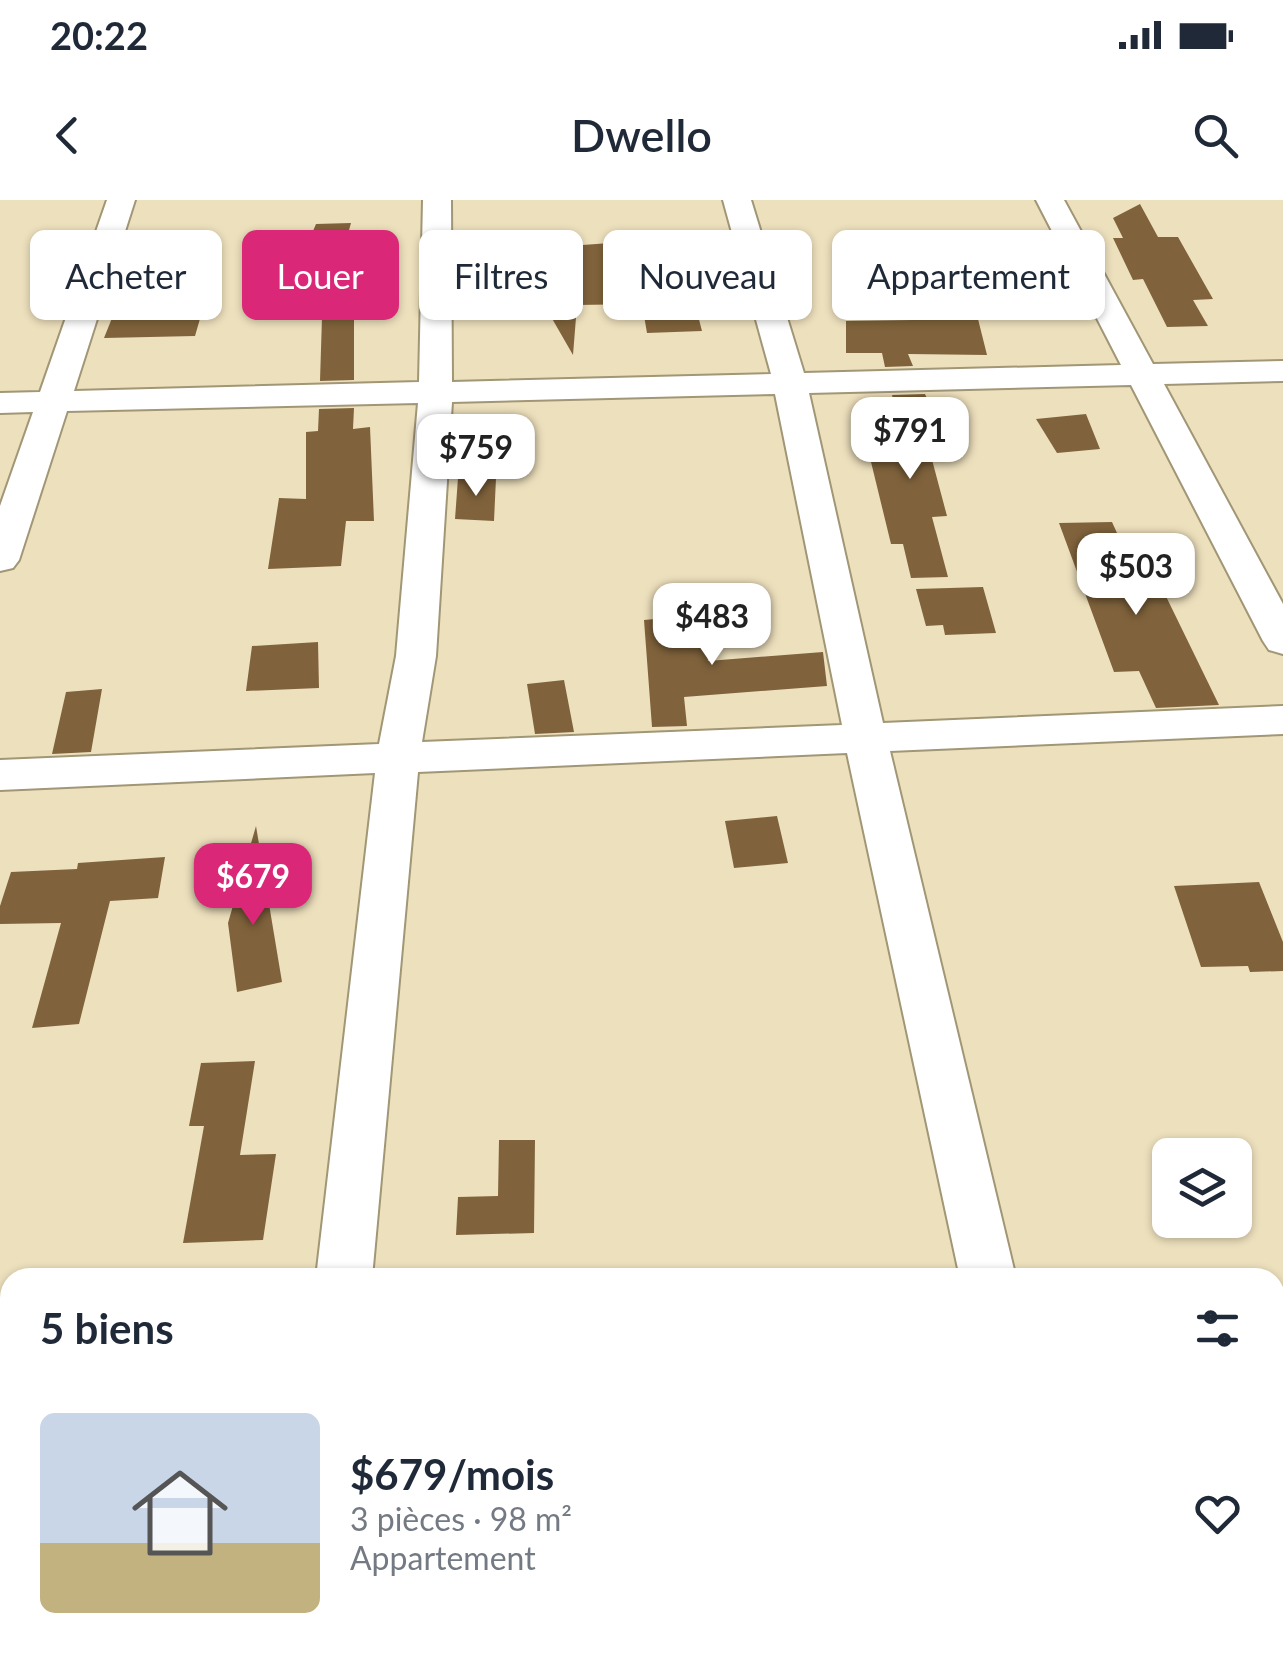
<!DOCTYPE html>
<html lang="fr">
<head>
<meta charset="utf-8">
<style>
	:root { --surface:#fff; --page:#f2f2f3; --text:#1f2937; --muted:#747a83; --line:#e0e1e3; --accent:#db2777 }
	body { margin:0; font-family:Lato,sans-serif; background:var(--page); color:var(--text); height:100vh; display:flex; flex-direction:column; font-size:38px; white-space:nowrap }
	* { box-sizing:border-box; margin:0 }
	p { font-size:32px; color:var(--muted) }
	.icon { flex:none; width:55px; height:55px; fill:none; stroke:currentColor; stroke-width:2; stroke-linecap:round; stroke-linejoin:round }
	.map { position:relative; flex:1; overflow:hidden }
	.drawer { position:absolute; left:0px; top:1068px; width:1285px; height:392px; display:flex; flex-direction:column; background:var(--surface); border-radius:30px 30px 0 0; box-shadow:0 2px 8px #0004 }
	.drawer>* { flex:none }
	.top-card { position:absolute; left:30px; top:30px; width:1225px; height:90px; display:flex; gap:20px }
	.fabs { position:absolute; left:1152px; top:938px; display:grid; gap:20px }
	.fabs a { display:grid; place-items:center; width:100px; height:100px; border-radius:15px; background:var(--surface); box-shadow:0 2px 8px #0004; font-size:50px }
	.price { position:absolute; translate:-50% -85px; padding:0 22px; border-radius:20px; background:#fff; color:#222; font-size:32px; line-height:65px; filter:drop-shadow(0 2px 5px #0008) }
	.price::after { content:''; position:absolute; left:50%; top:60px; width:30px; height:22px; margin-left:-15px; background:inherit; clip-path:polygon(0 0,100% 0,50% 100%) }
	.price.selected { background:var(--accent); color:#fff }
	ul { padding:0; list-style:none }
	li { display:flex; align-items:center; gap:30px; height:250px; padding:0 40px }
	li+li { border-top:2px solid var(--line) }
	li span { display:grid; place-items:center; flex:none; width:280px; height:200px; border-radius:15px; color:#555 }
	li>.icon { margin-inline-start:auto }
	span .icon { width:120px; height:120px; fill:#fffc; stroke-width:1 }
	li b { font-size:42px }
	h2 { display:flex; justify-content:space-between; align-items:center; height:120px; padding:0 40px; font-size:42px }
	.tag { padding:0 35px; border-radius:15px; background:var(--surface); box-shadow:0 2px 8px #0004; font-size:35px; line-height:90px }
	.tag.selected { background:var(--accent); color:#fff }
	.status { display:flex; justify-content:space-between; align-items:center; height:70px; padding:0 50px; background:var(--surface); direction:ltr }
	.status svg { height:28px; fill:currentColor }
	header { display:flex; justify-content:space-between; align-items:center; height:130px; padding:0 40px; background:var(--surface); font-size:45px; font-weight:600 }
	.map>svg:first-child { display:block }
	.building { fill:#80633c }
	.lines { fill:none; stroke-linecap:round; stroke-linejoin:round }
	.minor-casing { stroke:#a19675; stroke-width:4 }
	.minor { fill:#fff; fill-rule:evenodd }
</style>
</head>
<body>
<div class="status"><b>20:22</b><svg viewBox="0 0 49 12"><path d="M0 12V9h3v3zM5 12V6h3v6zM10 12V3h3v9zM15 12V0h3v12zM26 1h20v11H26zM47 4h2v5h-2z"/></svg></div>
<header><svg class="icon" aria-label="back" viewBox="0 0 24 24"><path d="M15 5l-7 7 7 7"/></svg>Dwello<svg class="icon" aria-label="search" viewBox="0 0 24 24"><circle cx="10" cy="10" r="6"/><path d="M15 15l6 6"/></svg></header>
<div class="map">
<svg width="1283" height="1458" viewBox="0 0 1283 1458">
	<rect width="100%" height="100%" fill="#ede0bd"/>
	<path class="building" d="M1140 4 1158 37H1178L1213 99 1193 100 1208 126 1167 127 1143 79 1133 80 1113 38H1123L1113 18Z
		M351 23 338 70 297 69 316 24Z
		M1006 36 1023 80 988 82 996 104H953L932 37Z
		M678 38 702 131 647 133 642 104 577 105 573 155 531 82 528 49Z
		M136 58 217 60 195 136 104 138Z
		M322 117 354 118V180L320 181Z
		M978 119 987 155 908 154 913 166 885 167 882 153H846V121Z
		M925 194 945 239 927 241 947 316 932 317 948 377 911 378 903 344H891L862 225 899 224 892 195Z
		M354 208 353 229 370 227 374 321H346L341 366 268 369 279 298 306 299V232L318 231 319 209Z
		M1086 214 1100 249 1057 253 1036 219Z
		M458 278H496L494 321 455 319Z
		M1112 322 1122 344 1130 343 1147 382H1159L1219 505 1156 508 1139 471 1114 472 1059 323Z
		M983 387 996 433 945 435 943 425 926 426 916 389Z
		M703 407 708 461 823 452 827 486 684 497 687 526 652 527 644 420 666 418 665 408Z
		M318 442 319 488 246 491 252 446Z
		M564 480 574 532 535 534 527 484Z
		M102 489 91 552 52 554 66 492Z
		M777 616 788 663 734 668 725 621Z
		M256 626 282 782 237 792 228 723Z
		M165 657 158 698 110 701 79 824 32 828 61 723 0 724V706L11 672 77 669 78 663Z
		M1259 682 1283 742V771L1250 772 1248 766 1201 767 1174 686Z
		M255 861 240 955 276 954 263 1040 183 1043 204 926H189L201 863Z
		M499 940H535L534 1033 456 1035 458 997 498 996Z"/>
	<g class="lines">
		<g class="minor-casing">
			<path id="minor" d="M107 0H135L74 191 419 182 423 0H451L452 182 771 174 723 0H751L804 173 1121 165 1036 0H1064L1153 164 1283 161V181L1164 184 1283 404V454L1269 450 1263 441 1131 185 809 193 883 523 1283 506V534L890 551 1016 1078H960L847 553 418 572 372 1078H316L375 573 0 590V560L379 544 396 456 418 203 67 211 19 360 13 368 0 371V306L33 212 0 213V193L40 192ZM775 194 842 525 422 542 436 456 452 202Z
				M1283 1208V1266L1275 1267V1209Z
				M0 1268H10V1328H0Z
				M272 1450H338L337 1458H271Z
				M1032 1450H1098L1099 1458H1033Z"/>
		</g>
		<use href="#minor" class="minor"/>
	</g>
</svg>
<div class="fabs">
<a><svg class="icon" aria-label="layers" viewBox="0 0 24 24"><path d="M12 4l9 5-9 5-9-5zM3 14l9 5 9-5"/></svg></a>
</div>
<b class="price" style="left:910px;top:282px">$791</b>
<b class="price" style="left:476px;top:299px">$759</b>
<b class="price" style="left:1136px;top:418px">$503</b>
<b class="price" style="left:712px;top:468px">$483</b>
<b class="price selected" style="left:253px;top:728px">$679</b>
<div class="top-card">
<a class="tag">Acheter</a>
<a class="tag selected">Louer</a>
<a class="tag">Filtres</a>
<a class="tag">Nouveau</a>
<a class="tag">Appartement</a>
</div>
<section class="drawer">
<h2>5 biens<svg class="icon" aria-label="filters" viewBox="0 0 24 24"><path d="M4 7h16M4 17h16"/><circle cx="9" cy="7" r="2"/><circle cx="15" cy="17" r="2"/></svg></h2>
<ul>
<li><span style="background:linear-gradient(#c9d6e8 65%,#c2b280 0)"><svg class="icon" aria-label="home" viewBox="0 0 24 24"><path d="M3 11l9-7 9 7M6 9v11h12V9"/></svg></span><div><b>$679/mois</b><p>3 pièces · 98 m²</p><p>Appartement</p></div><svg class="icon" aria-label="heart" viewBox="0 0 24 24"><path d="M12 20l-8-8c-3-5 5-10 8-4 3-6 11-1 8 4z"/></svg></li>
</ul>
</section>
</div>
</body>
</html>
